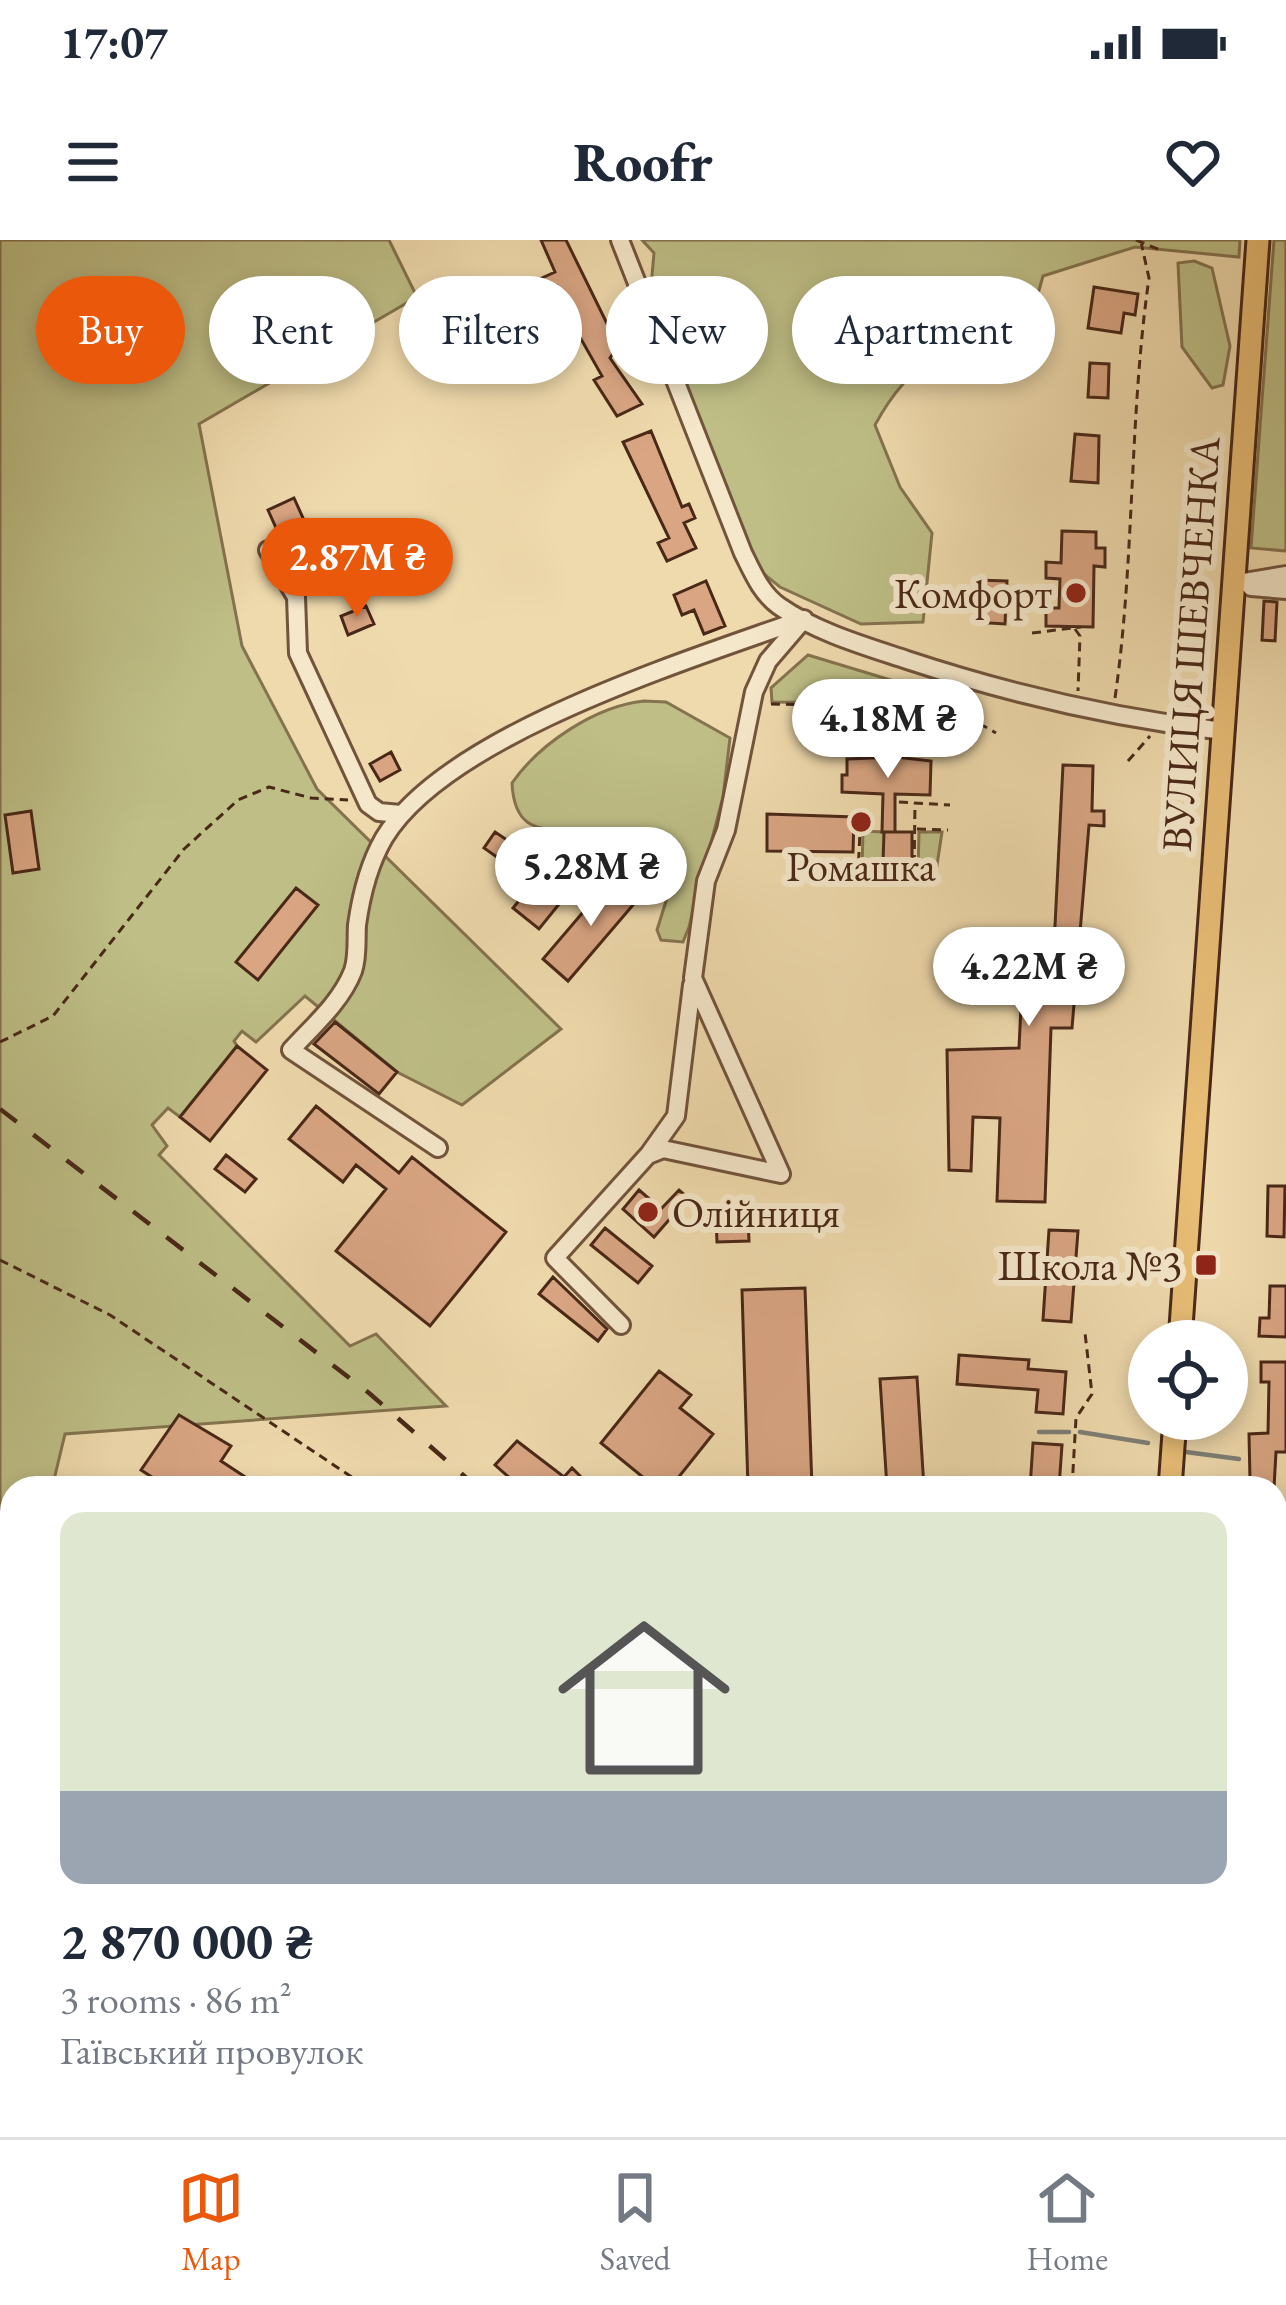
<!DOCTYPE html>
<html lang="en">
<head>
<meta charset="utf-8">
<style>
	:root { --surface:#fff; --page:#f6f6f7; --text:#1f2937; --muted:#747a83; --line:#e0e1e3; --accent:#ea580c }
	body { margin:0; font-family:"EB Garamond",serif; background:var(--page); color:var(--text); height:100vh; display:flex; flex-direction:column; font-size:45px; white-space:nowrap }
	* { box-sizing:border-box; margin:0 }
	p { font-size:39px; color:var(--muted) }
	.icon { flex:none; width:66px; height:66px; fill:none; stroke:currentColor; stroke-width:2; stroke-linecap:round; stroke-linejoin:round }
	.map { position:relative; flex:1; overflow:hidden }
	.panel { position:absolute; left:0px; top:1236px; width:1287px; height:663px; display:flex; flex-direction:column; background:var(--surface); border-radius:36px 36px 0 0; box-shadow:0 6px 18px #0003 }
	.panel>* { flex:none }
	.top-card { position:absolute; left:36px; top:36px; width:1215px; height:108px; display:flex; gap:24px }
	.controls { position:absolute; left:1128px; top:1080px; display:grid; gap:24px }
	.controls a { display:grid; place-items:center; width:120px; height:120px; border-radius:50%; background:var(--surface); box-shadow:0 6px 18px #0003; font-size:60px }
	.price { position:absolute; translate:-50% -102px; padding:0 27px; border-radius:42px; background:#fff; color:#222; font-size:39px; line-height:78px; filter:drop-shadow(0 3px 6px #0008) }
	.price::after { content:''; position:absolute; left:50%; top:72px; width:36px; height:27px; margin-left:-18px; background:inherit; clip-path:polygon(0 0,100% 0,50% 100%) }
	.price.current { background:var(--accent); color:#fff }
	ul { padding:0; list-style:none }
	li { display:grid; align-content:center; gap:24px; height:636px; padding:0 60px }
	li span { display:grid; place-items:center; height:372px; border-radius:24px; color:#555 }
	li>.icon { margin-inline-start:auto }
	span .icon { width:216px; height:216px; fill:#fffc; stroke-width:1 }
	li b { font-size:51px }
	.tag { padding:0 42px; border-radius:54px; background:var(--surface); box-shadow:0 6px 18px #0003; font-size:42px; line-height:108px }
	.tag.current { background:var(--accent); color:#fff }
	.status { display:flex; justify-content:space-between; align-items:center; height:84px; padding:0 60px; background:var(--surface); direction:ltr }
	.status svg { height:33px; fill:currentColor }
	header { display:flex; justify-content:space-between; align-items:center; height:156px; padding:0 60px; background:var(--surface); font-size:54px; font-weight:800 }
	.tabs { display:flex; justify-content:space-around; align-items:center; height:168px; border-top:3px solid var(--line); background:var(--surface); font-size:33px; color:var(--muted) }
	.tabs a { display:grid; justify-items:center; gap:6px }
	.tabs .current { color:var(--accent) }
	.map>svg:first-child { display:block }
	.green { fill:#bebe86; stroke:#84734e; stroke-width:3 }
	.lines { fill:none; stroke-linecap:round; stroke-linejoin:round }
	.stream { stroke:#7d7e76; stroke-width:4.5 }
	.building { fill:#d9a583; stroke:#492817; stroke-width:3 }
	.minor-casing { stroke:#72543c; stroke-width:22 }
	.major-casing { stroke:#492817; stroke-width:27 }
	.path { stroke:#492817; stroke-width:3; stroke-dasharray:9 6; stroke-linecap:butt }
	.minor { stroke:#f5e7ca; stroke-width:16 }
	.major { stroke:#e8bd76; stroke-width:21 }
	.rail { stroke:#492817; stroke-width:4.5; stroke-dasharray:21 21; stroke-linecap:butt }
	.major-bridge-casing { stroke:#492817; stroke-width:27; stroke-linecap:butt }
	.major-bridge { stroke:#e8bd76; stroke-width:21 }
	.poi-dot { fill:#8f2418; stroke:#f5e7ca; stroke-width:4.5 }
	.labels { text-anchor:middle; stroke-width:12; stroke-linejoin:round; paint-order:stroke }
	.poi-label { font-size:42px; fill:#492817; stroke:#f5e7ca; text-anchor:end }
	.street-label { font-size:42px; fill:#492817; stroke:#f5e7ca }
</style>
</head>
<body>
<div class="status"><b>17:07</b><svg viewBox="0 0 49 12"><path d="M0 12V9h3v3zM5 12V6h3v6zM10 12V3h3v9zM15 12V0h3v12zM26 1h20v11H26zM47 4h2v5h-2z"/></svg></div>
<header><svg class="icon" aria-label="menu" viewBox="0 0 24 24"><path d="M4 6h16M4 12h16M4 18h16"/></svg>Roofr<svg class="icon" aria-label="heart" viewBox="0 0 24 24"><path d="M12 20l-8-8c-3-5 5-10 8-4 3-6 11-1 8 4z"/></svg></header>
<div class="map">
<svg width="1286" height="1897" viewBox="0 0 1286 1897">
	<rect width="100%" height="100%" fill="#efdaad"/>
	<filter id="stains"><feTurbulence type="fractalNoise" baseFrequency=".00167" numOctaves="4"/><feColorMatrix values="0 0 0 0 .2 0 0 0 0 .09 0 0 0 0 .02 0 0 0 .5 -.17"/></filter>
	<radialGradient id="worn" r=".72"><stop offset=".6" stop-color="#630" stop-opacity="0"/><stop offset="1" stop-color="#630" stop-opacity=".3"/></radialGradient>
	<path class="green" d="M0 0H389L417 57 199 184 242 406 317 549 561 789 462 865 397 832 305 756 256 802 242 791 234 801 237 806 180 877 168 868 152 885 167 906 159 915 350 1106 376 1094 446 1166 65 1194 52 1248H12V1887H489L471 1897H0Z
		M642 0H1240L1239 17 1135 7 1043 36 1032 75C959 100 914 112 875 185L900 247 932 293 923 382 861 384 780 347 759 330 650 58 654 13Z
		M1274 0H1286V311L1251 308Z
		M1194 21 1212 28 1230 106 1223 145 1212 148 1182 107 1178 23Z
		M808 415 967 463 982 473 893 463 772 462 771 448Z
		M644 461 666 462 730 498 723 557 689 687 683 702 661 700 657 690 672 642C646 628 623 611 596 599 557 582 515 605 512 543 540 503 596 466 644 461Z
		M863 591 884 592 912 624 911 632 862 630Z
		M919 592H942L936 632 918 634Z
		M496 1887H591L597 1897H505Z"/>
	<g class="lines">
		<path class="stream" d="M1039 1192H1069
			M1080 1192 1148 1203
			M1186 1212 1239 1219"/>
	</g>
	<path class="building" d="M541 0H566L618 106 610 118 642 164 617 176 594 140 602 136 581 99 553 113 546 99 576 83 557 46 537 55 531 43 555 32Z
		M1094 47 1138 54 1135 75 1124 73 1121 93 1088 88Z
		M1090 123 1109 124 1108 158 1088 157Z
		M651 191 682 267 689 264 695 278 684 283 696 308 667 321 658 303 669 298 623 202Z
		M1075 194 1099 196 1098 243 1071 241Z
		M294 258 303 278 277 290 268 270Z
		M1062 291 1096 292V308H1105V327L1094 326 1093 387 1046 386V368H1059L1060 339 1046 338V322L1061 323Z
		M976 340 1007 341 1005 384 974 382Z
		M706 341 725 386 704 394 694 370 682 375 674 355Z
		M1264 361 1277 362 1275 401 1262 400Z
		M366 366 374 384 348 395 341 376Z
		M391 512 400 530 380 541 370 524Z
		M896 517 931 521 930 555 895 554V592H882L883 554 842 552V535H847V519Z
		M1063 525 1093 526 1092 571H1104V586L1089 585 1072 788H1051L1045 962 997 961 1000 878 973 877 971 931 949 930 947 810 1019 808 1022 745 1052 746Z
		M31 571 39 629 13 633 5 575Z
		M767 574 854 577 853 612 767 611Z
		M495 592 522 610 511 627 484 608Z
		M884 592H912V624L883 623Z
		M571 596 597 617 539 689 513 668Z
		M613 637 639 658 568 741 543 719Z
		M296 648 318 665 258 740 236 722Z
		M335 782 397 832 379 854 314 804Z
		M237 806 267 830 210 901 180 877Z
		M316 866 399 933 412 917 506 992 430 1086 336 1011 386 949 356 925 343 942 289 899Z
		M226 915 256 939 245 952 215 929Z
		M1268 946H1285L1284 997 1267 996Z
		M639 950 661 969 679 950 688 958 654 997 623 969Z
		M748 978 749 1001 717 1002 716 979Z
		M605 988 652 1026 638 1043 591 1005Z
		M1049 990 1078 991 1071 1082 1043 1080Z
		M553 1037 607 1089 598 1101 539 1054Z
		M1270 1046H1286V1097L1259 1096 1260 1078H1269Z
		M805 1048 812 1248H748L742 1050Z
		M959 1115 1029 1120 1028 1129 1066 1132 1063 1174 1036 1172 1038 1150 957 1144Z
		M1261 1122H1286V1212H1276L1274 1248H1256L1257 1241 1250 1240 1249 1194 1268 1193 1269 1142H1261Z
		M659 1131 691 1155 680 1168 713 1194 670 1248H636L644 1238 601 1203Z
		M917 1137 924 1248H887L880 1139Z
		M179 1175 231 1206 221 1221 262 1248H169L141 1230Z
		M517 1201 564 1237 572 1228 592 1248H521L495 1225Z
		M1033 1203 1062 1205 1059 1247 1030 1248Z"/>
	<g class="lines">
		<g class="minor-casing">
			<path id="minor" d="M620 0 743 313C753 333 761 353 779 366 816 392 865 406 907 420 1013 455 1113 478 1223 491
				M268 310 296 357 298 413 368 564 379 572 401 574
				M1232 344 1286 335
				M1251 347 1286 350
				M438 908 291 810C313 786 341 762 353 731 358 717 356 700 357 685 361 656 369 624 384 598 447 494 689 420 803 379
				M649 914 676 876 692 745
				M621 1085 555 1018 648 915 663 909 781 934 693 738 706 641 726 590 754 452 768 421 804 379
				M1275 1315 1286 1314"/>
		</g>
		<g class="major-casing">
			<path id="major" d="M1180 1101 1258 0
				M1170 1248 1175 1179
				M1163 1897 1164 1887"/>
		</g>
		<path class="path" d="M1136 0 1160 10
			M1075 389 1080 396 1078 451
			M1032 393 1081 387
			M1115 458C1135 319 1129 177 1149 38L1141 2
			M771 464C834 466 943 458 996 493
			M1128 521 1150 496
			M899 562 950 565
			M917 589 948 590
			M807 633V611
			M858 636 860 591
			M914 639 915 563
			M0 802 53 776 184 609 238 560 269 547 311 558 348 560
			M0 1020 110 1075 368 1248
			M1072 1248 1076 1178 1092 1154 1085 1093
			M800 1897 812 1887"/>
		<use href="#minor" class="minor"/>
		<use href="#major" class="major"/>
		<path class="rail" d="M0 869 369 1153 478 1248
			M951 1887 956 1897"/>
		<g class="major-bridge-casing">
			<path id="major-bridge" d="M890 1897 902 1887"/>
		</g>
		<use href="#major-bridge" class="major-bridge"/>
	</g>
	<g class="poi-dot">
		<circle cx="1076" cy="353" r="12"/>
		<circle cx="861" cy="582" r="12"/>
		<circle cx="648" cy="972" r="12"/>
		<rect x="1194" y="1013" width="24" height="24" rx="6"/>
	</g>
	<g class="labels">
		<g class="poi-label">
			<text x="1052" y="368">Комфорт</text>
			<text x="861" y="641" text-anchor="middle">Ромашка</text>
			<text x="672" y="987" text-anchor="start">Олійниця</text>
			<text x="1182" y="1040">Школа №3</text>
		</g>
		<g class="street-label">
			<text transform="translate(1190 404) rotate(-86)" y="15">ВУЛИЦЯ ШЕВЧЕНКА</text>
		</g>
	</g>
	<rect width="100%" height="100%" filter="url(#stains)"/>
	<rect width="100%" height="100%" fill="url(#worn)"/>
</svg>
<div class="controls">
<a><svg class="icon" aria-label="locate" viewBox="0 0 24 24"><circle cx="12" cy="12" r="6"/><path d="M12 2v4M12 18v4M2 12h4M18 12h4"/></svg></a>
</div>
<b class="price current" style="left:357px;top:380px">2.87M ₴</b>
<b class="price" style="left:888px;top:541px">4.18M ₴</b>
<b class="price" style="left:591px;top:689px">5.28M ₴</b>
<b class="price" style="left:1029px;top:789px">4.22M ₴</b>
<div class="top-card">
<a class="tag current">Buy</a>
<a class="tag">Rent</a>
<a class="tag">Filters</a>
<a class="tag">New</a>
<a class="tag">Apartment</a>
</div>
<section class="panel">
<ul>
<li><span style="background:linear-gradient(#dfe7d0 75%,#9aa5b1 0)"><svg class="icon" aria-label="home" viewBox="0 0 24 24"><path d="M3 11l9-7 9 7M6 9v11h12V9"/></svg></span><div><b>2 870 000 ₴</b><p>3 rooms · 86 m²</p><p>Гаївський провулок</p></div></li>
</ul>
</section>
</div>
<nav class="tabs">
<a class="current"><svg class="icon" aria-label="map" viewBox="0 0 24 24"><path d="M3 6l6-2 6 2 6-2v14l-6 2-6-2-6 2zM9 4v14M15 6v14"/></svg>Map</a>
<a><svg class="icon" aria-label="saved" viewBox="0 0 24 24"><path d="M7 4h10v16l-5-4-5 4z"/></svg>Saved</a>
<a><svg class="icon" aria-label="home" viewBox="0 0 24 24"><path d="M3 11l9-7 9 7M6 9v11h12V9"/></svg>Home</a>
</nav>
</body>
</html>
